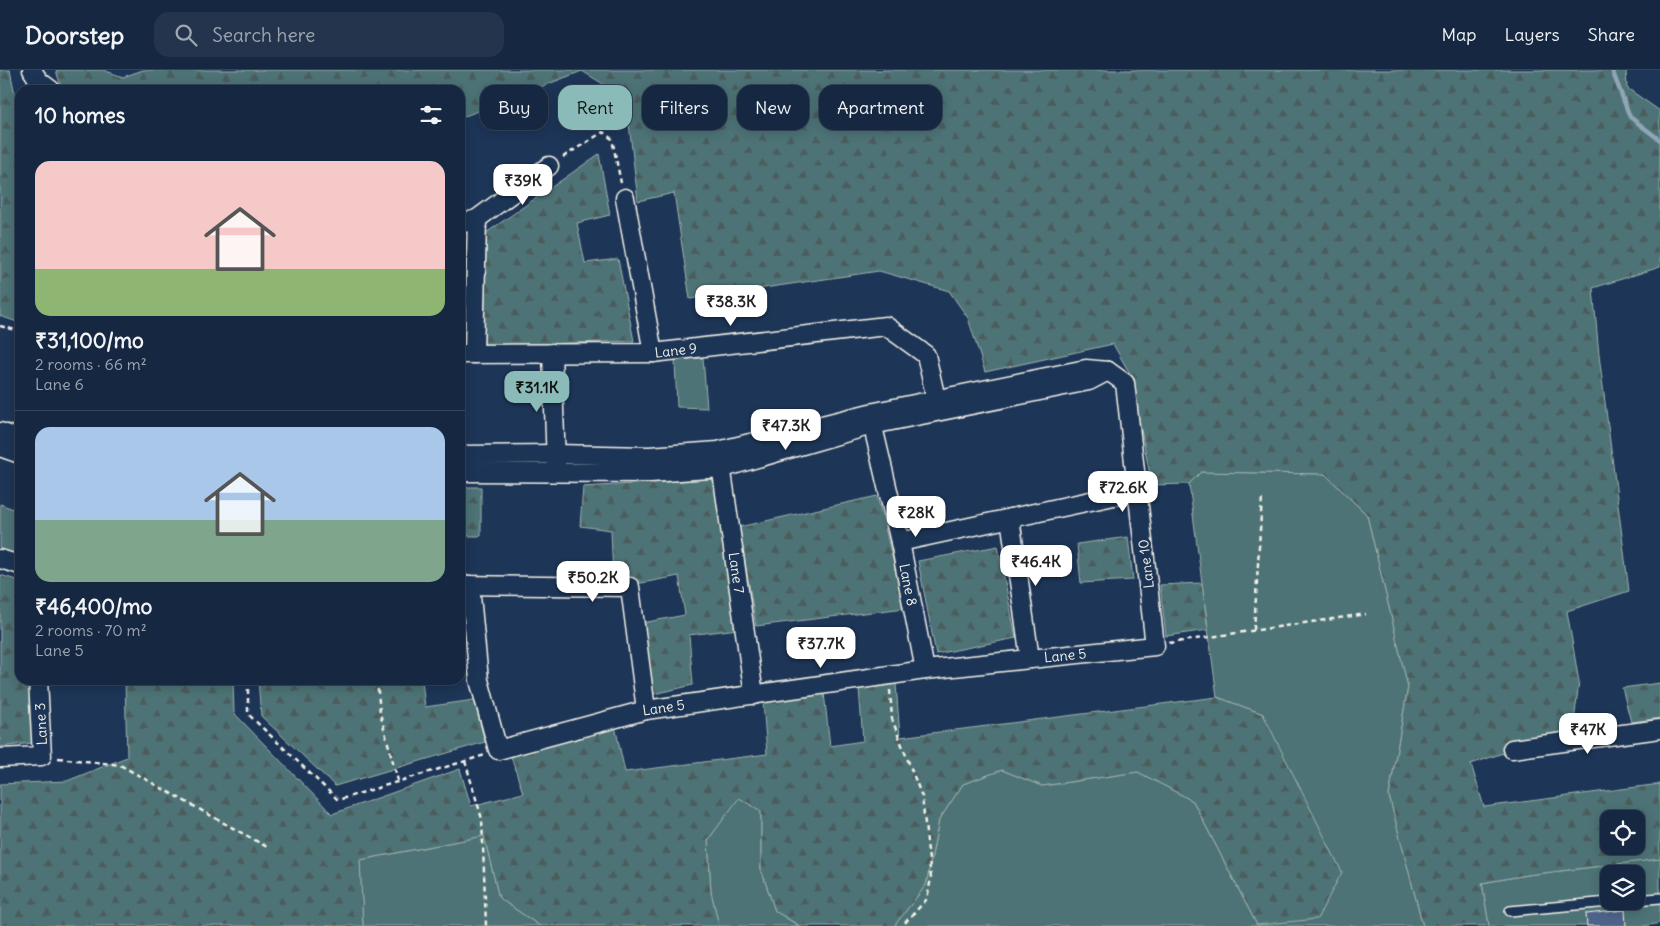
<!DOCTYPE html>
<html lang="en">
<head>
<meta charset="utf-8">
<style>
	:root { --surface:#162841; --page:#23344c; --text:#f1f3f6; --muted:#9ea6b1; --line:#35445a; --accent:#8bbbb9 }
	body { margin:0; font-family:Delius,sans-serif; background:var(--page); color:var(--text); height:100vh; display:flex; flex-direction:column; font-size:19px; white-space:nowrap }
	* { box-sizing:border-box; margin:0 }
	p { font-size:16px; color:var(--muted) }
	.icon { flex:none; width:28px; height:28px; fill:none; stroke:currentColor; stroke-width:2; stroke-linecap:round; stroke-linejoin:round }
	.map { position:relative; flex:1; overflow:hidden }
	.drawer { position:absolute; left:15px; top:15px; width:450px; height:600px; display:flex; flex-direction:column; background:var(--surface); border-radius:15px; box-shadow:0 2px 12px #0003,0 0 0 1px var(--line) }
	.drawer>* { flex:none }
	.top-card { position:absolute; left:480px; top:15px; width:475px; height:45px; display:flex; gap:10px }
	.fabs { position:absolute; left:1600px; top:740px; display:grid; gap:10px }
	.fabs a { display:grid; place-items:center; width:45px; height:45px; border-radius:10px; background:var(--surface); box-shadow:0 2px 12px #0003,0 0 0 1px var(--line); font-size:25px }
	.price { position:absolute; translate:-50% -42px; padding:0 11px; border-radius:10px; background:#fff; color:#222; font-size:16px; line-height:32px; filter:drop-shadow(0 1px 2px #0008) }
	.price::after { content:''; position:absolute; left:50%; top:30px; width:15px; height:11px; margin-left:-8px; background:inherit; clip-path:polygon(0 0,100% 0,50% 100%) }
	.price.active { background:var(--accent); color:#111 }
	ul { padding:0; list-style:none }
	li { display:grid; align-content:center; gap:10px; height:265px; padding:0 20px }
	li+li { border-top:1px solid var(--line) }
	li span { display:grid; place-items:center; height:155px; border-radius:15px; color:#555 }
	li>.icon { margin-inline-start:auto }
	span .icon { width:90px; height:90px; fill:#fffc; stroke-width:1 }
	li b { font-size:21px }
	h2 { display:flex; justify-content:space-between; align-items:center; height:60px; padding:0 20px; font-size:21px }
	.tag { padding:0 18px; border-radius:15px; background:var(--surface); box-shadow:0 2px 12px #0003,0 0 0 1px var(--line); font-size:18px; line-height:45px }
	.tag.active { background:var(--accent); color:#111 }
	header { display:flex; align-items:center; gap:30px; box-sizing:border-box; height:70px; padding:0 25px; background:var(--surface); border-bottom:1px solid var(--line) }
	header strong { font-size:24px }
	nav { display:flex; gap:28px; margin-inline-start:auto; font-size:18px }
	.search { width:350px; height:45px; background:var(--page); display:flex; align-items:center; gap:12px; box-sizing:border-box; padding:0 18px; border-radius:15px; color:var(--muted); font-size:19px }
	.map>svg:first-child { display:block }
	.grass { fill:#4d7376; stroke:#a0b2af; fill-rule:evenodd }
	.forest { fill:url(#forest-firs); stroke:#a0b2af; fill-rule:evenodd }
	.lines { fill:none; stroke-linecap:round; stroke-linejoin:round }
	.stream { stroke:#91a5b4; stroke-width:4.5 }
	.building { fill:#4e648a; stroke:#f4f1e8 }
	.lane-casing { stroke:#f4f1e8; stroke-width:12 }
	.street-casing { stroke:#f4f1e8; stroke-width:21 }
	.path { stroke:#f4f1e8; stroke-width:2.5; stroke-dasharray:5 4; stroke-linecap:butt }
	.lane { stroke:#1d3557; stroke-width:9 }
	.street { stroke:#1d3557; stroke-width:18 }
	.labels { text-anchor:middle; stroke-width:4.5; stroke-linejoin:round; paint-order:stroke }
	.street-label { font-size:14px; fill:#f4f1e8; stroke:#1d3557 }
</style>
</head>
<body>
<header>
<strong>Doorstep</strong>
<div class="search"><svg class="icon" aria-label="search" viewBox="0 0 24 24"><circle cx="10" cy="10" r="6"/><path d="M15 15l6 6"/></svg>Search here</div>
<nav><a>Map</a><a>Layers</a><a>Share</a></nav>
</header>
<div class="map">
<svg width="1660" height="856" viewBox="0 0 1660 856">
	<defs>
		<pattern id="forest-firs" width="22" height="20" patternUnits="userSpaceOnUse" patternTransform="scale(1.25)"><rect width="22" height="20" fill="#4d7376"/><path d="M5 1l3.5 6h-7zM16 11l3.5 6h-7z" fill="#4b5b5c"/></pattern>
	</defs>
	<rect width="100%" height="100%" fill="#1d3557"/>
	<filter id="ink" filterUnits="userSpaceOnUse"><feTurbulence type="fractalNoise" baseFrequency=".02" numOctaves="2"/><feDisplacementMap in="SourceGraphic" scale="10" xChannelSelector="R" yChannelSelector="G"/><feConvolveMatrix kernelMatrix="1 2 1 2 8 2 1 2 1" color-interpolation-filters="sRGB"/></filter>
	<g filter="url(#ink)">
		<path class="grass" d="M703 288 707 338 677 337 675 290Z
			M1200 402 1325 404 1367 445 1408 617 1389 726 1423 856H894L926 815 939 750 963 714 1002 700 1042 716 1138 702 1193 731 1257 855 1263 644 1217 627 1189 414Z
			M0 434 16 440 18 485 0 480Z
			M739 727 761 740V799L775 841 799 856H719L711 822 708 770Z
			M484 766 499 828 540 856H363L360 790Z
			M1660 789V853L1644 856H1489L1482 813 1527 805ZM1609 804H1636V831H1609Z"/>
		<path class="forest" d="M0 0H10L15 25 20 29V253L0 246Z
			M56 0H103L123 7 143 0H1626L1627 18 1660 41V197L1593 218 1599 285 1629 521 1567 541 1579 612 1573 659 1471 694 1484 737 1660 714V789L1527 805 1482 813 1489 856H1423L1389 726 1408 617 1367 445 1325 404 1201 402 1189 414 1152 415 1130 304 1113 274 985 302 968 248 949 221 879 201 690 229 674 123 638 131 626 28 582 1 460 48V20H62ZM1609 749H1636V776H1609Z
			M599 84 610 145 577 153 585 193 618 189 634 271 484 276 486 163Z
			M471 170 469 277H460V173Z
			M713 409 738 559 689 565 693 615 654 624 642 553 685 545 679 506 636 514 613 510 611 460 580 456 583 417Z
			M460 417H481V466H460Z
			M877 426 905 538 756 556 739 457Z
			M1128 467 1133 510 1081 513 1077 474Z
			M998 476 1016 568 936 584 918 491Z
			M0 505 20 511V610H29L32 673 0 677Z
			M1202 513 1208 560 1166 566 1160 515Z
			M460 530H463L468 567H460Z
			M125 610H233L234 643 332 744 460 699 471 736 523 723 510 684 615 656 625 702 767 684 763 632 824 623 830 676 863 671 859 618 896 614 900 667 1217 627 1263 644 1342 802 1317 849 1257 855 1193 731 1138 702 1042 716 1002 700 963 714 939 750 926 815 894 856H800L775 841 761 799V741L739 728 708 770 711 822 719 856H540L499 828 484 766 360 790 363 856H0V714L67 711 127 687Z
			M258 610H422L425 637 474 630 485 672 335 716 261 646Z
			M1660 613V648L1631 652 1622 618Z"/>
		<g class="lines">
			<path class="stream" d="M1612 0 1630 47 1660 70"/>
		</g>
		<path class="building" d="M1625 840 1626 856H1587L1586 844Z"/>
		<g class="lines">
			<g class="lane-casing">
				<path id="lane" d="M1636 830 1660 828
					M1510 841 1620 831"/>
			</g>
			<g class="street-casing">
				<g id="street">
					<path d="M32 0 39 11 51 20"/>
					<path d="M625 128 653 283"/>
					<path d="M460 154 477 149 549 96"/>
					<path d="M552 283 556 395"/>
					<path id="s1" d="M460 284 653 283 886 256 926 285 936 329"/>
					<path d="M474 284 477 149"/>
					<path id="s2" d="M870 344 900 472 925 600"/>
					<path d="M0 362 20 369"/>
					<path d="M0 377 20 384"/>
					<path d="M460 385 555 384 649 386 718 381 870 343 1086 299 1108 301"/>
					<path id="s3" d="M720 388 754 625"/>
					<path d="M460 402 650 403 723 398 872 355 1089 311 1108 301"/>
					<path d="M1010 448 1030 589"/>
					<path d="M900 472 1137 421"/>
					<path d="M0 489 20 495"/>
					<path d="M460 515 630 517 646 640"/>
					<path id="s4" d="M470 515 479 610 498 680 646 640 925 600 1155 576 1125 313 1108 301"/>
					<path d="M1512 679 1660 659"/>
					<path d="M0 688 42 686 38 610"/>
				</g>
			</g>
			<path class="path" d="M563 87 603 62 612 69 621 113
				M0 256 20 261
				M1254 560 1262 427
				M1169 573 1366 544
				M248 610V644L338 730 485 685
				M377 610 380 643 398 711
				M890 620 892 649 922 727 931 808 927 829 902 856
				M58 688 120 695 267 777
				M465 691 482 749 486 856"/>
			<use href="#lane" class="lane"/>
			<use href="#street" class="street"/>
		</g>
	</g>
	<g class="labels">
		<g class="street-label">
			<text dy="5" stroke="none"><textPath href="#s1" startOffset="216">Lane 9</textPath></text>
			<text transform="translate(1146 494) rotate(-97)" y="5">Lane 10</text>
			<text dy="5" stroke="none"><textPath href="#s3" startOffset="116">Lane 7</textPath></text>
			<text dy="5" stroke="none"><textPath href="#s2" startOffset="175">Lane 8</textPath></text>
			<text dy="5" stroke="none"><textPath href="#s4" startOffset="744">Lane 5</textPath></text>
			<text dy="5" stroke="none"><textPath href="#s4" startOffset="339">Lane 5</textPath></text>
			<text transform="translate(41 654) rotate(-93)" y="5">Lane 3</text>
		</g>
	</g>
</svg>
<div class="fabs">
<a><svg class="icon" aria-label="locate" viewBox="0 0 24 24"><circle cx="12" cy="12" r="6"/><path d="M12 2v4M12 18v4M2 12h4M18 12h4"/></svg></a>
<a><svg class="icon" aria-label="layers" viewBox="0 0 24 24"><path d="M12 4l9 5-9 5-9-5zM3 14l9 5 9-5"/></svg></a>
</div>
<b class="price" style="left:523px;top:136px">₹39K</b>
<b class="price" style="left:731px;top:257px">₹38.3K</b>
<b class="price active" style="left:537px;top:343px">₹31.1K</b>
<b class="price" style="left:786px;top:381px">₹47.3K</b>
<b class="price" style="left:1123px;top:443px">₹72.6K</b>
<b class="price" style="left:916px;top:468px">₹28K</b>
<b class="price" style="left:1036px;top:517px">₹46.4K</b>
<b class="price" style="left:593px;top:533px">₹50.2K</b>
<b class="price" style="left:821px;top:599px">₹37.7K</b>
<b class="price" style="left:1588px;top:685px">₹47K</b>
<div class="top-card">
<a class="tag">Buy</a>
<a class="tag active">Rent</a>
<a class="tag">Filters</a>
<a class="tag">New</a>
<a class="tag">Apartment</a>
</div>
<section class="drawer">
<h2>10 homes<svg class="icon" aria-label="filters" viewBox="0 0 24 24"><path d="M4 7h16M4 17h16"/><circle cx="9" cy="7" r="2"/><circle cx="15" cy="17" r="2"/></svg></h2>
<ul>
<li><span style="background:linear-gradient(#f6c9c9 70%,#8fb573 0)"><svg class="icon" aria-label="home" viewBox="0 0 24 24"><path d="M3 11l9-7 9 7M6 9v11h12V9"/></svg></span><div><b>₹31,100/mo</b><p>2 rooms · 66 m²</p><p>Lane 6</p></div></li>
<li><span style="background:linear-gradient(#a9c7e8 60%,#7fa58c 0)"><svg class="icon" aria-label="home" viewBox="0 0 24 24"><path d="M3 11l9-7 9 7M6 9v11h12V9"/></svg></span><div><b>₹46,400/mo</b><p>2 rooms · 70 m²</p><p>Lane 5</p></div></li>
</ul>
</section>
</div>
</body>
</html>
